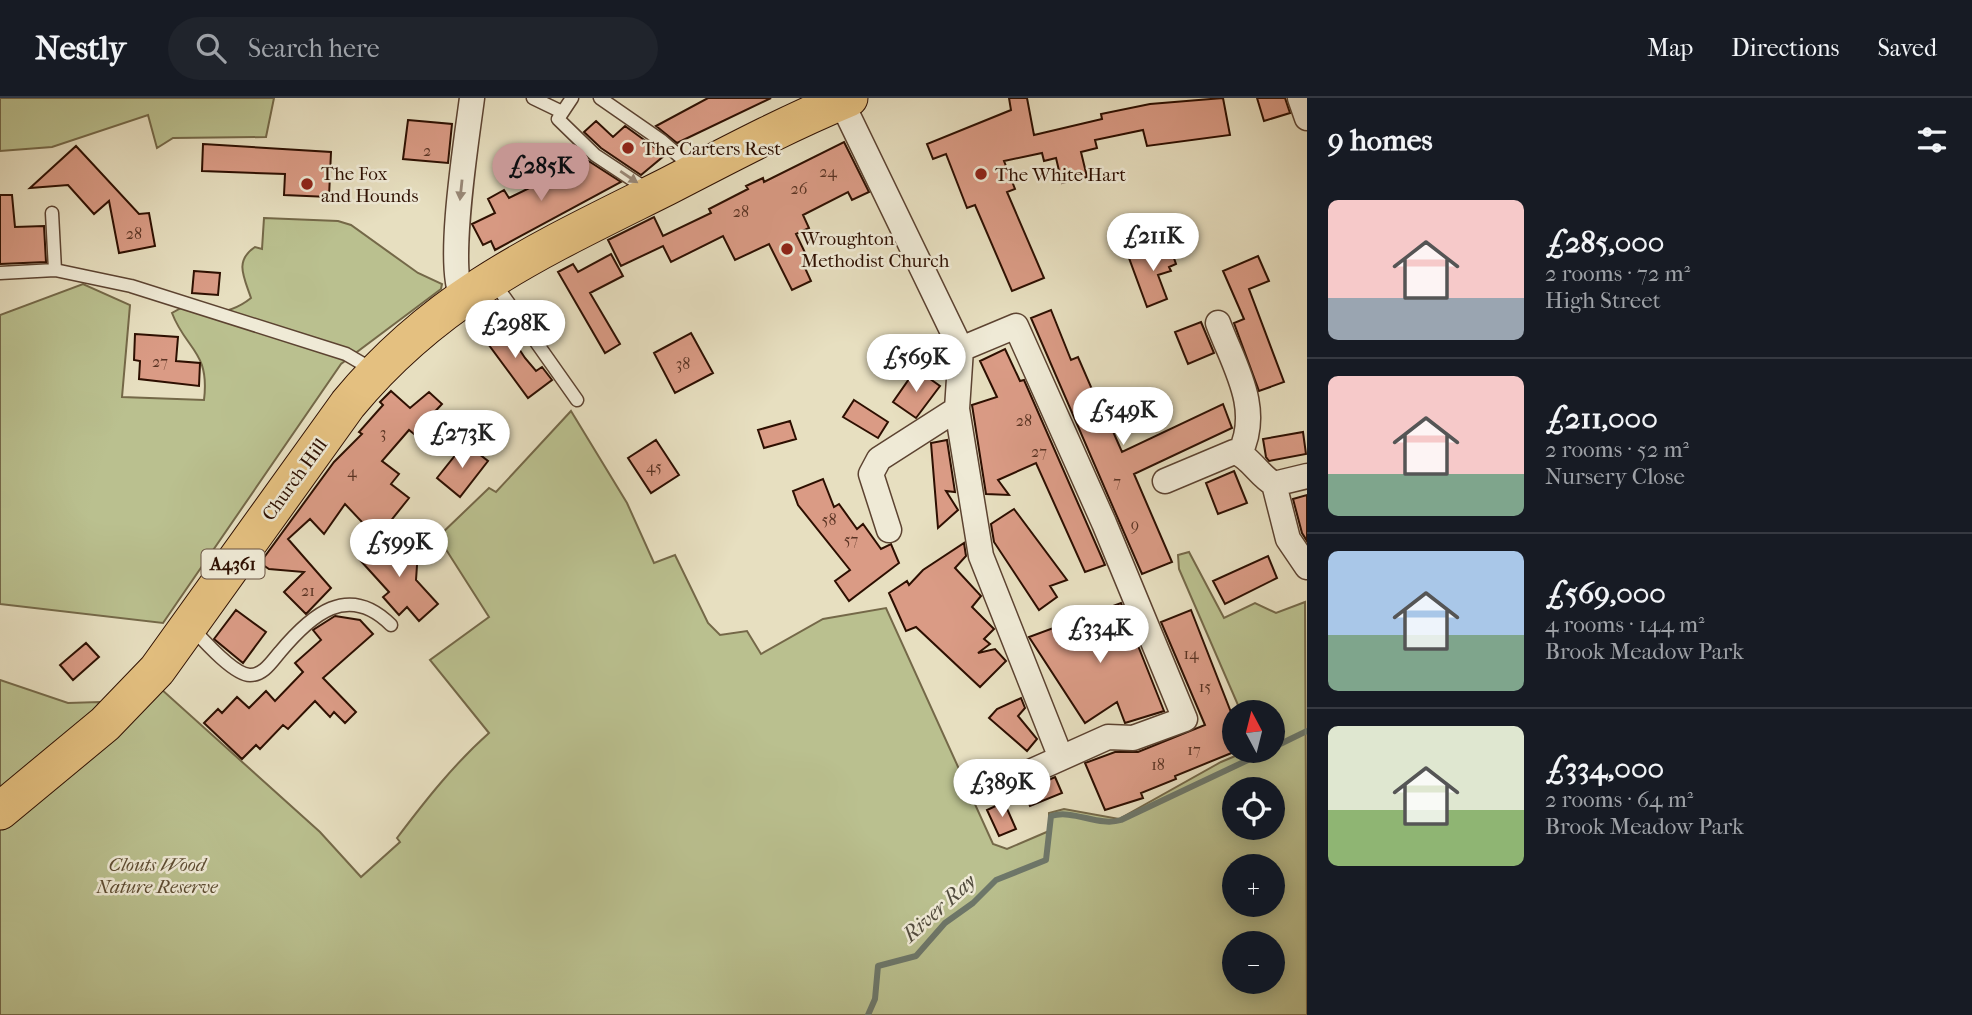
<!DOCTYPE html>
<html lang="en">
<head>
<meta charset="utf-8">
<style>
	:root { --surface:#171b24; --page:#20242c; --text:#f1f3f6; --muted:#9ea1a6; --line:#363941; --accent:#c59692 }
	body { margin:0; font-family:"IM FELL French Canon",serif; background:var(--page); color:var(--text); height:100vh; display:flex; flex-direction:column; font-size:26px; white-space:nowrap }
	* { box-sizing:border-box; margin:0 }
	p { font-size:23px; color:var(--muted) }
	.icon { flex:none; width:38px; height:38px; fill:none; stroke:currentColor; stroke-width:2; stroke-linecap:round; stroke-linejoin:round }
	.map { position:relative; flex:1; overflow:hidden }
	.drawer { display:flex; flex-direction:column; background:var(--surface); width:665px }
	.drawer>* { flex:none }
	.needle { width:46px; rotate:353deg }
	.buttons { position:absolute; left:1222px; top:602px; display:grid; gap:14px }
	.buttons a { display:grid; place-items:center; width:63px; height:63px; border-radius:50%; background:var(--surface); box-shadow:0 4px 18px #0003; font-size:35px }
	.price { position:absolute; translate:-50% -60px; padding:0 16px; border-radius:24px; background:#fff; color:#222; font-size:23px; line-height:46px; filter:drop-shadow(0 2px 4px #0008) }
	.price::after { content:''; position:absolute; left:50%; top:42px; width:21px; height:16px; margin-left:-10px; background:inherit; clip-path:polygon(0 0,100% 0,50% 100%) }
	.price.selected { background:var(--accent); color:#111 }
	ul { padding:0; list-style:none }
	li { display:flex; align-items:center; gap:21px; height:175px; padding:0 21px }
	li+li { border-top:2px solid var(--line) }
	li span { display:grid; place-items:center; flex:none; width:196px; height:140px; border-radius:10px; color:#555 }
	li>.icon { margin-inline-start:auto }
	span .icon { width:84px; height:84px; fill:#fffc; stroke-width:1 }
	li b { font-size:30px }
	h2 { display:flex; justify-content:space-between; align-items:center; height:84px; padding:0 21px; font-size:30px }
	header { display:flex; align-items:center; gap:42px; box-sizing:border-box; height:98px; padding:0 35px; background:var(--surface); border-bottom:2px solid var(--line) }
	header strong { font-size:33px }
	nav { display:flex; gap:38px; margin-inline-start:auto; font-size:24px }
	.search { width:490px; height:63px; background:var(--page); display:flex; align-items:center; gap:18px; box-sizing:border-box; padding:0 24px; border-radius:38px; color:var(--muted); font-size:26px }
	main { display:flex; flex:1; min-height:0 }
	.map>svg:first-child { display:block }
	.green { fill:#bac08f; stroke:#746848; stroke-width:2; fill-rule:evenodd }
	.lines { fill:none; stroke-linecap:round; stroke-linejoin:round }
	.stream { stroke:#6d776a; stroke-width:6 }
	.building { fill:#da9b85; stroke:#2d0f01; stroke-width:2 }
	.service-casing { stroke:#5c4331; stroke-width:15 }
	.minor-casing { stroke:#5c4331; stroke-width:27 }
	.primary-casing { stroke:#2d0f01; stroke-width:39 }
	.service { stroke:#efead6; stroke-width:12 }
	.minor { stroke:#efead6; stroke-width:24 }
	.primary { stroke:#e4c080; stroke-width:37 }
	.oneway { fill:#988776 }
	.poi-dot { fill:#8f2418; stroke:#efead6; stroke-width:2.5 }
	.labels { text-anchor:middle; stroke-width:5; stroke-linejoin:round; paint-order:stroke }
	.number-label { font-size:16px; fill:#583222 }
	.shield { fill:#efead6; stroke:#675141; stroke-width:2 }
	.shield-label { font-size:18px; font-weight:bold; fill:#2d0f01 }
	.poi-label { font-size:19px; fill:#2d0f01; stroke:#efead6; text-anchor:start }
	.street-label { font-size:19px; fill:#2d0f01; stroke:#efead6 }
	.park-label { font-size:19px; font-style:italic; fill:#5e4d33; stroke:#efead6 }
	.water-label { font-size:21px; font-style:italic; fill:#524c3e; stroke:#efead6 }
</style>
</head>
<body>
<header>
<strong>Nestly</strong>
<div class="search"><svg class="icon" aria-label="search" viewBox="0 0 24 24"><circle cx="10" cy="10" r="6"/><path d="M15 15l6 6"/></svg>Search here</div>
<nav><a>Map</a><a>Directions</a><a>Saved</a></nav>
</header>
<main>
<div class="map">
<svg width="1307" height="917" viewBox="0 0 1307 917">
	<rect width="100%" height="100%" fill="#e7dfc0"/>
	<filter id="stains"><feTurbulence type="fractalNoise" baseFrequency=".00286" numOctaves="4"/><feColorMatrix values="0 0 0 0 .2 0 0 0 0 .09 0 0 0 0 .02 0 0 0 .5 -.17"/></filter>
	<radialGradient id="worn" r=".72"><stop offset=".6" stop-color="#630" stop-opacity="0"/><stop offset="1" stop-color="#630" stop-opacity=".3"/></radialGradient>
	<path class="green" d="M0 0H274L266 39 173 40 157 50 148 17 52 49 0 53Z
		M264 120 338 123 351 127 418 175 442 186 441 191 341 266 163 525 0 506V217L83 186 130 207 122 299 204 302C210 253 186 252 172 215L181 210C206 218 230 217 251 200 244 179 234 163 255 149L262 151Z
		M571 313 627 405 654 465 675 457 708 525 720 537 747 533 761 556 823 521 886 510 993 746 1007 751 1049 733V715L1064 711 1119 721 1221 664 1247 653H1272V614H1241L1179 471 1178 457 1189 454 1224 520 1255 505 1276 515 1305 504 1307 917H0V730L160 590 320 734 361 779 400 744 397 740C425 703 454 666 489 635L430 562 489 519 438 439 489 390 496 394ZM1234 691H1272V730H1234ZM1234 768H1272V807H1234ZM1234 845H1272V884H1234Z
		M0 582 68 605 99 604 96 620 0 700Z"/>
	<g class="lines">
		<path class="stream" d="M1272 650 1307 633
			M868 917 875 901 878 868 916 858 945 825 973 805 996 782 1046 762 1051 718C1074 711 1098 729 1121 722L1267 653"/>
	</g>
	<path class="building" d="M708 0H771L677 45 656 28Z
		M1009 0H1027L1034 37 1102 21 1101 16 1150 6 1223 0 1230 37 1147 48 1143 32 1095 42 1097 50 1081 54 1087 79 1062 85 1056 60 1044 63 1042 55 1004 63 1015 91 1007 94 1044 180 1012 193 975 107 967 110 946 56 933 61 927 46 1011 12Z
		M1257 0H1285L1290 15 1264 23Z
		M408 22 452 26 448 65 403 61Z
		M596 23 613 39 625 28 665 57 641 77 601 50 584 34Z
		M844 44 869 94 852 102 848 94 803 117 809 130 796 136 811 167 805 170 811 183 792 192 769 146 735 162 723 138 671 164 663 148 621 168 608 142 654 119 663 138 711 115 709 111 748 91 746 88 763 80 764 84Z
		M203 46 331 54 329 99 284 97 285 76 202 73Z
		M76 48 139 116 149 115 155 148 119 155 109 103 94 116 68 87 30 90Z
		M587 62 621 84 495 152 491 143 483 147 472 126 495 115 488 101 504 92 509 100Z
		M0 97H12L15 129 44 128 46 164 0 166Z
		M1169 146 1176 166 1169 169 1171 173 1158 177 1167 201 1147 209 1129 160Z
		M611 156 623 178 590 195 620 246 605 255 558 174 573 166 578 174Z
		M1258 158 1269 183 1249 191 1284 284 1259 293 1234 225 1244 221 1223 173Z
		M194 173 220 175 218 197 192 195Z
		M1051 212 1071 262 1078 259 1094 296 1101 293 1109 311 1104 313 1122 354 1223 306 1232 330 1134 376 1172 464 1142 476 1031 220Z
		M500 222 525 260 536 273 542 269 552 282 528 300 480 235Z
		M1201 224 1214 255 1188 266 1175 234Z
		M691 235 713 275 675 295 654 255Z
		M135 236 178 239 176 263 200 265 199 288 139 281 140 263 134 262Z
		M1005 251 1020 283 1024 282 1105 467 1085 474 1036 365 998 382 1009 397 986 396 972 307 997 299 980 263Z
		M916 271 940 288 916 320 893 304Z
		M391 293 410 310 429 294 442 306 414 336 409 332 382 363 399 376 391 386 409 400 377 440 345 406 324 436 310 421 288 441 331 490 306 516 284 494 304 474 269 471 260 465 334 364 362 336 359 334 383 307 380 304Z
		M854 302 888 324 878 340 843 319Z
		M790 323 796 341 764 350 758 332Z
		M1303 334 1306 356 1269 363 1266 359 1263 341Z
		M656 342 679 377 651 395 628 360Z
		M947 342 955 394 946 393 958 412 938 430 931 345Z
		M465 345 488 363 460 399 437 380Z
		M1234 373 1247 405 1218 416 1206 385Z
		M823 381 834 409 839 406 857 431 863 426 881 451 891 446 899 465 849 503 835 483 850 472 798 407 793 393Z
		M1307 397V443L1302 435 1293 401Z
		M1014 411 1067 482 1050 488 1057 499 1039 512 994 444 991 426Z
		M386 439 407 463 418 453 416 482 438 506 419 523 407 509 399 517 383 499 389 494 360 462Z
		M964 445 966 458 955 470 981 498 972 509 994 531 984 541 990 546 978 555 995 551 1006 563 980 589 916 529 906 533 889 495 907 483 909 487 923 472Z
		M1268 458 1277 480 1225 506 1213 483Z
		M1121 505 1164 613 1125 625 1117 604 1085 625 1029 539Z
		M236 512 266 534 243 565 214 541Z
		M1191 512 1234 622V654L1175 678 1176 681 1141 695 1143 700 1105 712 1085 665 1115 654H1138L1205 627 1161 524Z
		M335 518 360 522 373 536 323 580 356 614 345 625 334 614 330 619 315 603 288 631 283 627 260 651 256 647 242 661 204 625 218 611 222 615 237 599 249 610 266 593 275 603 303 574 295 565 321 542 313 532Z
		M86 545 99 559 73 582 60 567Z
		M1021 600 1025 610 1018 618 1037 641 1027 653 989 620 997 611Z
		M1055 679 1062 695 1030 708 1024 693Z
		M1004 704 1016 731 999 738 987 712Z"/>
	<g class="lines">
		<g class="service-casing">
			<path id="service" d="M533 0 562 14
				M572 0 558 21 595 57 648 92
				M600 0 662 43 694 71
				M52 115 55 172
				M0 175 55 172 131 188 346 256 375 273
				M493 183 577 302
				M192 530C203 542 234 577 250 577 264 577 272 563 280 554 311 517 348 484 391 527"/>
		</g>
		<g class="minor-casing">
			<path id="minor" d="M1300 0 1307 20
				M841 3 961 251
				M462 198C446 169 467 39 472 0
				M1218 225C1234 268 1262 310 1240 355
				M957 311 981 458 1061 660
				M1165 383 1234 354C1249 357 1259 378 1274 386L1307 378
				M1274 386 1288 441 1307 469
				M889 432 871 376 879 361 957 311 961 251 1016 228 1104 425 1185 621 1133 640 1108 639 1001 687"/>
		</g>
		<g class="primary-casing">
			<path id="primary" d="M0 713 105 626 157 572 348 306C438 197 542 151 666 89 726 58 786 26 849 0"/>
		</g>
		<use href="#service" class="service"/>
		<use href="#minor" class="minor"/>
		<use href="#primary" class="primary"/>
	</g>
	<defs><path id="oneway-solid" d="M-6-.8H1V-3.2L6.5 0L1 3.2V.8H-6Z" transform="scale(1.75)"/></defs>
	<g class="oneway">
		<use href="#oneway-solid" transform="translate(629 79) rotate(34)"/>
		<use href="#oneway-solid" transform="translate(461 92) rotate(96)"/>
	</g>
	<g class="poi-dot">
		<circle cx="628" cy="50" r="7"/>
		<circle cx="981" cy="76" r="7"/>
		<circle cx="307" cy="86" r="7"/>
		<circle cx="787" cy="151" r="7"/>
	</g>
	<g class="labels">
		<g class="number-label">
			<text x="427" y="58">2</text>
			<text x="828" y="79">24</text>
			<text x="799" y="96">26</text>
			<text x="741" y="119">28</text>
			<text x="134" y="141">28</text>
			<text x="160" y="269">27</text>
			<text x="683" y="271">38</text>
			<text x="1024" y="328">28</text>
			<text x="383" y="340">3</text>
			<text x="1039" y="359">27</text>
			<text x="654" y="374">45</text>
			<text x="352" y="379">4</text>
			<text x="1117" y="389">7</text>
			<text x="829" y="427">58</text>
			<text x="1135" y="432">9</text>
			<text x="851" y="447">57</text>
			<text x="308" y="498">21</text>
			<text x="1191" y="561">14</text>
			<text x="1205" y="594">15</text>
			<text x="1194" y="657">17</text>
			<text x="1158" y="672">18</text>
		</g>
		<rect class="shield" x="201.5" y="451.5" width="63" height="29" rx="5"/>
		<g class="shield-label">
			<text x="233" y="472">A4361</text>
		</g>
		<g class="poi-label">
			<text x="642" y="57">The Carters Rest</text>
			<text x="321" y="82">The Fox<tspan x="321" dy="22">and Hounds</tspan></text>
			<text x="995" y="83">The White Hart</text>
			<text x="801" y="147">Wroughton<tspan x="801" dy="22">Methodist Church</tspan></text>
		</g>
		<g class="street-label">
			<text transform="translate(294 381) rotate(-54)" y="7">Church Hill</text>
		</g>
		<g class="park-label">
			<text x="157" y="773">Clouts Wood<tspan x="157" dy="22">Nature Reserve</tspan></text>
		</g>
		<g class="water-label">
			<text transform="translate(939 810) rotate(-42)" y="7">River Ray</text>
		</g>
	</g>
	<rect width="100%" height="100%" filter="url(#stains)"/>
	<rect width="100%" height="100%" fill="url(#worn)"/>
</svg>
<div class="buttons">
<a><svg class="needle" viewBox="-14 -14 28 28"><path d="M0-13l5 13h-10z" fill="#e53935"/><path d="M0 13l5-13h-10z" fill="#9ea1a6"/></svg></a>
<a><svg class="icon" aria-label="locate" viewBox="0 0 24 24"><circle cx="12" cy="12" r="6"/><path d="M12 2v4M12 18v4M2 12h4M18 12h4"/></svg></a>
<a>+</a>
<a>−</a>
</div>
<b class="price selected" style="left:541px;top:105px">£285K</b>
<b class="price" style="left:1153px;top:175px">£211K</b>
<b class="price" style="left:515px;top:262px">£298K</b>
<b class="price" style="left:916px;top:296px">£569K</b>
<b class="price" style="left:1123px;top:349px">£549K</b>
<b class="price" style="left:462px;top:372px">£273K</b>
<b class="price" style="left:399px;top:481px">£599K</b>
<b class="price" style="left:1100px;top:567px">£334K</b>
<b class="price" style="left:1002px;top:721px">£389K</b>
</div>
<section class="drawer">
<h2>9 homes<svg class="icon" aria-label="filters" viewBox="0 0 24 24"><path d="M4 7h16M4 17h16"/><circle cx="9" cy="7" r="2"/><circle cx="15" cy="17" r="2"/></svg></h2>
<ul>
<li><span style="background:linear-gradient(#f6c9c9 70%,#9aa5b1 0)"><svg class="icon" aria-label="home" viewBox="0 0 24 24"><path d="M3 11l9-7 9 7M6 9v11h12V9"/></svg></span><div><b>£285,000</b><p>2 rooms · 72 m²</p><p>High Street</p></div></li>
<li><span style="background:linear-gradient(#f6c9c9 70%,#7fa58c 0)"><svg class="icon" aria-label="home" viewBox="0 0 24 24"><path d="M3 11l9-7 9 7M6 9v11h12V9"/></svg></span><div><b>£211,000</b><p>2 rooms · 52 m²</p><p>Nursery Close</p></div></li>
<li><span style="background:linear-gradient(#a9c7e8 60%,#7fa58c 0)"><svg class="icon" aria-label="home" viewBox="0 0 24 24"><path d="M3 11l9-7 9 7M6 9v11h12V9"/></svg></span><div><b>£569,000</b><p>4 rooms · 144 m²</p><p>Brook Meadow Park</p></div></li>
<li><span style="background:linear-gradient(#dfe7d0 60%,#8fb573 0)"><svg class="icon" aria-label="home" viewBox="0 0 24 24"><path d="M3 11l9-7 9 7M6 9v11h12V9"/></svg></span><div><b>£334,000</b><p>2 rooms · 64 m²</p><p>Brook Meadow Park</p></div></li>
</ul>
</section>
</main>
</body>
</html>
